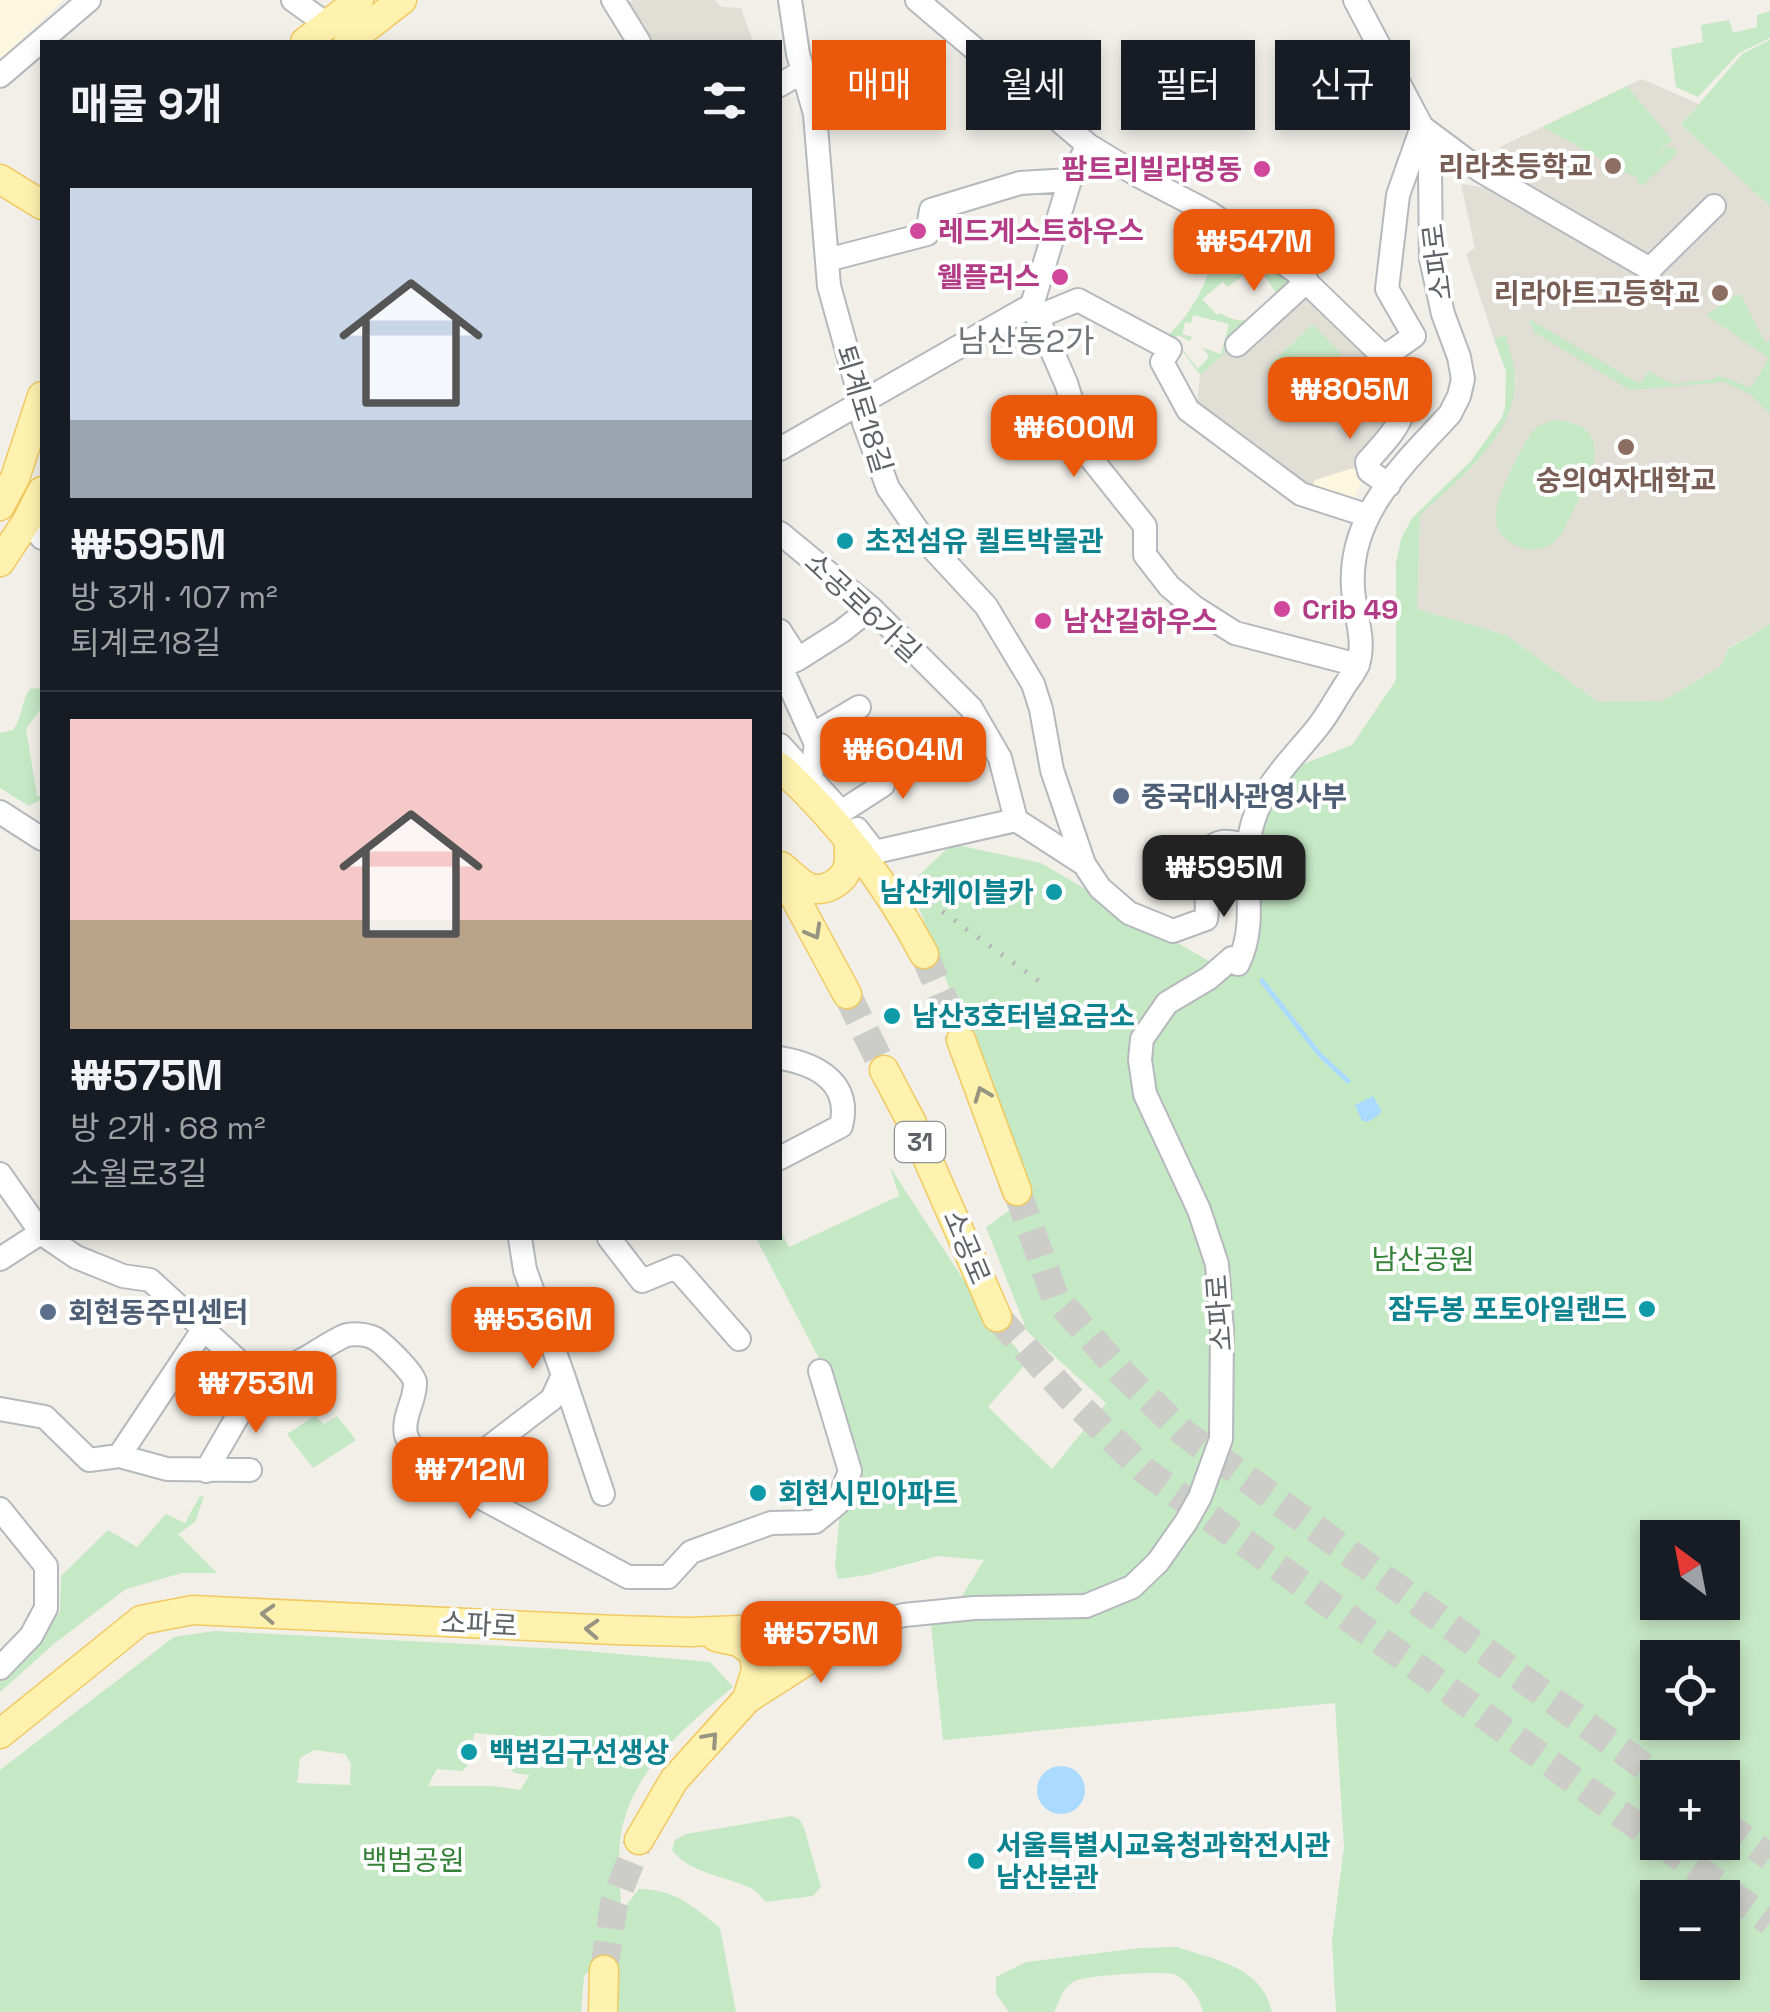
<!DOCTYPE html>
<html lang="ko">
<head>
<meta charset="utf-8">
<style>
	:root { --surface:#171b24; --page:#242831; --text:#f1f3f6; --muted:#9ea1a6; --line:#363941; --accent:#ea580c }
	body { margin:0; font-family:"Space Grotesk","Noto Sans KR",sans-serif; background:var(--page); color:var(--text); height:100vh; display:flex; flex-direction:column; font-size:38px; white-space:nowrap }
	* { box-sizing:border-box; margin:0 }
	p { font-size:32px; color:var(--muted) }
	.icon { flex:none; width:55px; height:55px; fill:none; stroke:currentColor; stroke-width:2; stroke-linecap:round; stroke-linejoin:round }
	.map { position:relative; flex:1; overflow:hidden }
	.sheet { position:absolute; left:40px; top:40px; width:742px; height:1200px; display:flex; flex-direction:column; background:var(--surface); border-radius:0px; box-shadow:0 5px 15px #0003 }
	.sheet>* { flex:none }
	.banner { position:absolute; left:812px; top:40px; width:808px; height:90px; display:flex; gap:20px }
	.needle { width:65px; rotate:328deg }
	.tools { position:absolute; left:1640px; top:1520px; display:grid; gap:20px }
	.tools a { display:grid; place-items:center; width:100px; height:100px; border-radius:0px; background:var(--surface); box-shadow:0 5px 15px #0003; font-size:50px }
	.price { position:absolute; translate:-50% -85px; padding:0 22px; border-radius:20px; background:var(--accent); color:#fff; font-size:32px; line-height:65px; filter:drop-shadow(0 2px 5px #0008) }
	.price::after { content:''; position:absolute; left:50%; top:60px; width:30px; height:22px; margin-left:-15px; background:inherit; clip-path:polygon(0 0,100% 0,50% 100%) }
	.price.active { background:#222; color:#fff }
	ul { padding:0; list-style:none }
	li { display:grid; align-content:center; gap:20px; height:530px; padding:0 30px }
	li+li { border-top:2px solid var(--line) }
	li span { display:grid; place-items:center; height:310px; border-radius:0px; color:#555 }
	li>.icon { margin-inline-start:auto }
	span .icon { width:180px; height:180px; fill:#fffc; stroke-width:1 }
	li b { font-size:42px }
	h2 { display:flex; justify-content:space-between; align-items:center; height:120px; padding:0 30px; font-size:42px }
	.chip { padding:0 35px; border-radius:0px; background:var(--surface); box-shadow:0 5px 15px #0003; font-size:35px; line-height:90px }
	.chip.active { background:var(--accent); color:#fff }
	.map>svg:first-child { display:block }
	.commercial { fill:#fef7e0 }
	.education { fill:#e1ded6 }
	.green { fill:#c5e8c5; fill-rule:evenodd }
	.water { fill:#aadaff }
	.lines { fill:none; stroke-linecap:round; stroke-linejoin:round }
	.stream { stroke:#aadaff; stroke-width:5 }
	.major-tunnel { stroke:#ccccc8; stroke-width:28; stroke-dasharray:28 14; stroke-linecap:butt }
	.minor-casing { stroke:#b5b8bc; stroke-width:26 }
	.major-casing { stroke:#f2c960; stroke-width:31 }
	.minor { stroke:#fff; stroke-width:22 }
	.major { stroke:#fff2af; stroke-width:28 }
	.rail { stroke:#b6b7b8; stroke-width:5; stroke-dasharray:2.5 12; stroke-linecap:butt }
	.oneway { stroke:#979581 }
	.education-dot { fill:#8d6e63; stroke:#fff; stroke-width:4 }
	.hotel-dot { fill:#d1479c; stroke:#fff; stroke-width:4 }
	.culture-dot { fill:#0f9aa8; stroke:#fff; stroke-width:4 }
	.service-dot { fill:#5c6f8a; stroke:#fff; stroke-width:4 }
	.labels { text-anchor:middle; stroke-width:8; stroke-linejoin:round; paint-order:stroke }
	.shield { fill:#fff; stroke:#8f9295; stroke-width:2.5 }
	.shield-label { font-size:25px; font-weight:bold; fill:#5f6368 }
	.education-label { font-size:28px; font-weight:bold; fill:#785e54; stroke:#fff; text-anchor:end }
	.hotel-label { font-size:28px; font-weight:bold; fill:#b23c85; stroke:#fff; text-anchor:start }
	.street-label { font-size:28px; fill:#5f6368; stroke:#fff }
	.culture-label { font-size:28px; font-weight:bold; fill:#0d838f; stroke:#fff; text-anchor:start }
	.service-label { font-size:28px; font-weight:bold; fill:#4e5e75; stroke:#fff; text-anchor:start }
	.park-label { font-size:28px; fill:#348238; stroke:#fff }
	.quarter-label { font-size:32px; fill:#70757a; stroke:#fff }
</style>
</head>
<body>
<div class="map">
<svg width="1770" height="2012" viewBox="0 0 1770 2012">
	<rect width="100%" height="100%" fill="#f1efe8"/>
	<path class="commercial" d="M0 0H63L0 59Z
		M1353 468 1364 477 1349 508 1309 495 1315 480Z"/>
	<path class="education" d="M633 0H715L721 7 741 8 753 42H639L619 10Z
		M1642 79 1699 104 1681 125 1770 206V624L1728 648 1721 666 1663 701 1598 702 1506 635 1417 609 1420 515 1476 463 1507 417 1516 380 1505 335 1494 339 1466 254 1475 248 1461 184 1492 189 1501 173 1500 147Z
		M1307 281 1405 399 1364 477 1353 468 1315 480 1309 495 1196 413 1200 375Z"/>
	<path class="green" d="M1770 11V38L1739 53 1698 97 1676 87 1671 49 1703 42 1701 25 1729 20 1733 33 1757 27V15Z
		M1770 40V206L1681 125 1742 54Z
		M1627 86 1672 140 1643 169 1667 147 1676 149V154L1643 185 1637 182 1638 174 1634 177 1543 127Z
		M1261 246 1307 281 1200 375 1184 353 1162 341C1186 320 1202 295 1211 264L1227 269 1231 258 1251 265ZM1257 265 1280 298C1263 314 1244 330 1221 313L1217 315 1202 299 1223 282 1228 287ZM1193 315 1229 324 1221 354 1203 348 1209 357 1198 369 1182 349 1173 345 1178 335 1190 341 1192 337 1182 334 1185 322 1191 323Z
		M1740 293 1765 342 1770 341V414L1750 394 1724 382 1630 390 1534 332 1529 319 1640 384 1649 371 1672 384 1715 379 1717 375 1751 388 1769 358 1706 315Z
		M1313 324 1342 355 1299 395 1270 364Z
		M1506 335C1509 350 1516 367 1515 382 1514 438 1457 481 1420 515L1417 609 1506 635 1598 702 1663 701 1721 666 1728 649 1770 624V2012H1336L1332 1941 1344 1847 1335 1703 943 1740 931 1625 954 1609 984 1560 938 1556 867 1575 838 1579 835 1565 840 1512 856 1475 824 1368 756 1238H780V1229L789 1247 899 1196 890 1167 963 1279 1027 1362 988 1407 1052 1469 1106 1403 1027 1331 986 1227 1028 1197 910 884 952 844 1041 863 1219 967 1237 964 1247 855 1276 775 1352 745 1396 680V563L1401 539 1412 518 1470 462 1501 419 1505 408 1506 371 1494 339ZM1658 1538H1722V1602H1658ZM1658 1658H1722V1722H1658ZM1658 1778H1722V1842H1658ZM1658 1898H1722V1962H1658Z
		M1556 420C1616 425 1593 473 1575 507 1568 520 1563 537 1550 545 1541 550 1529 551 1520 547 1477 532 1502 489 1515 462 1521 451 1526 438 1535 429 1541 424 1548 422 1556 420Z
		M42 688V707L26 729 37 796H42V799L29 806 0 788V733L13 730C23 717 20 703 30 689Z
		M315 1416 324 1424 337 1416 356 1440 313 1468 287 1434Z
		M200 1496 204 1497 195 1522 178 1534 217 1573H182L126 1589 55 1643 0 1692V1682L27 1655 60 1611 61 1576 108 1530 137 1547 166 1514 185 1523Z
		M215 1631 562 1649 710 1662 733 1687C686 1726 633 1769 621 1833 617 1857 621 1887 621 1912L639 1889C675 1889 694 1907 720 1928L736 2012H613L593 1966 584 1976 581 2012H0V1770L174 1637ZM474 1733 511 1736V1769L514 1773 530 1775 520 1790 492 1786H428L437 1769 462 1771C475 1761 472 1746 474 1733ZM314 1750 345 1754 351 1764 350 1785 297 1783 300 1758Z
		M792 1816 800 1820 804 1828 821 1887 813 1896 766 1902C765 1901 755 1890 754 1890 733 1877 688 1874 672 1850L675 1840 686 1834Z
		M1177 1947C1215 1960 1263 1967 1272 2012H1203C1200 1999 1188 1981 1176 1975 1165 1970 1086 1975 1075 1981 1061 1988 1061 2000 1054 2012H1009L996 1994V1977L1026 1962 1140 1948Z"/>
	<path class="water" d="M1373 1096 1381 1110 1380 1114 1368 1122 1362 1121 1355 1105Z
		M1037 1790a24 24 0 1 1 48 0a24 24 0 1 1-48 0Z"/>
	<g class="lines">
		<path class="stream" d="M1262 981 1320 1055 1348 1081"/>
		<path class="major-tunnel" d="M924 954 961 1040
			M847 994 884 1070
			M1017 1191 1055 1297 1125 1376 1184 1433 1660 1778
			M997 1317 1070 1397 1144 1470 1658 1841
			M1722 1822 1770 1857
			M1660 1842 1770 1922
			M604 1970 614 1904 639 1840"/>
		<g class="minor-casing">
			<path id="minor" d="M293 0 328 25
				M613 0 639 42
				M790 0 798 54 815 114 829 286 856 383 864 423 888 488 922 537 986 606 1033 684 1041 709 1052 770 1084 864 1100 888 1129 913 1173 931 1206 919C1210 897 1197 846 1222 842 1230 841 1240 844 1248 845
				M917 0 1088 145 1139 176 1210 213 1295 271 1384 357 1414 336 1387 289 1398 195 1422 127 1481 171 1650 269 1714 206
				M0 76 89 0
				M780 85 803 71
				M1088 145 1070 180 1032 305 1066 383 1089 456 1145 526V555L1169 586 1194 607 1235 633 1358 665
				M827 260 927 234 931 210 1020 183 1070 180
				M1037 317 1078 300 1170 349 1162 362 1188 410 1301 494 1366 515
				M1237 345 1307 281
				M1384 357C1421 405 1402 423 1367 462L1369 471 1389 485
				M780 449 1032 305
				M27 521 42 538
				M780 533 871 608 971 708 1000 758 1016 820 1084 864
				M780 631 798 659 781 667 816 744 811 776
				M798 659 842 631 871 608
				M812 735 859 707
				M780 745 835 805
				M0 812 42 839
				M841 812 883 785 884 744
				M857 829 875 852 1016 820
				M780 1058C817 1064 852 1083 841 1126L780 1158
				M0 1174 42 1234
				M48 1238 76 1257 123 1276 150 1280 246 1368C283 1382 312 1351 344 1336 351 1333 366 1334 374 1338 382 1342 414 1373 415 1382 416 1400 402 1416 406 1435 411 1451 429 1465 441 1476L628 1577H668L691 1552 771 1523 815 1522 837 1504 850 1471 820 1371
				M609 1238 642 1281 676 1267 739 1339
				M0 1259 42 1232
				M563 1375 603 1494
				M0 1409 45 1417 89 1460 119 1456 167 1469 250 1470
				M417 1453 459 1461 488 1448 552 1399 563 1375 525 1270 520 1238
				M119 1456 203 1330
				M206 1471 262 1374
				M0 1509 46 1566V1608L31 1636 0 1668
				M864 1625 904 1615 974 1608 1086 1606 1132 1587 1158 1562 1186 1522 1200 1497 1221 1439 1222 1331 1217 1264 1199 1210 1145 1094 1140 1060 1142 1039 1167 1003 1209 978 1232 958 1238 964C1261 917 1238 871 1253 822 1264 784 1293 758 1317 728 1327 716 1334 702 1342 690 1347 681 1355 673 1358 664 1366 640 1354 612 1353 588 1348 514 1405 463 1450 414L1459 396 1463 379 1459 357 1443 314 1431 259 1430 169 1422 127 1355 0"/>
		</g>
		<g class="major-casing">
			<path id="major" d="M305 42 359 0
				M348 42 402 0
				M0 179 42 205
				M0 506 15 478 42 396
				M0 562 27 521 42 491
				M780 767C838 819 888 886 924 954
				M781 866C789 872 799 883 808 887 823 894 844 882 848 866 850 859 848 848 849 841
				M780 870 847 994
				M961 1040 1017 1191
				M884 1070 911 1121 997 1317
				M716 1637 739 1642 754 1653 756 1670 747 1699
				M0 1734 141 1620 193 1610 615 1630 690 1632 864 1625
				M639 1840 674 1780 747 1699 861 1626
				M603 2012 604 1970"/>
		</g>
		<use href="#minor" class="minor"/>
		<use href="#major" class="major"/>
		<path class="rail" d="M907 886 1040 982"/>
	</g>
	<defs><path id="oneway-chevron" d="M-2-3.5L2.5 0L-2 3.5" fill="none" stroke-width="1.6" stroke-linecap="round" stroke-linejoin="round" transform="scale(2.5)"/></defs>
	<g class="oneway">
		<use href="#oneway-chevron" transform="translate(814 932) rotate(61)"/>
		<use href="#oneway-chevron" transform="translate(982 1094) rotate(-111)"/>
		<use href="#oneway-chevron" transform="translate(268 1614) rotate(-177)"/>
		<use href="#oneway-chevron" transform="translate(592 1629) rotate(-177)"/>
		<use href="#oneway-chevron" transform="translate(711 1739) rotate(-48)"/>
	</g>
	<g class="education-dot">
		<circle cx="1613" cy="166" r="10"/>
		<circle cx="1720" cy="293" r="10"/>
		<circle cx="1626" cy="447" r="10"/>
	</g>
	<g class="hotel-dot">
		<circle cx="1262" cy="169" r="10"/>
		<circle cx="918" cy="231" r="10"/>
		<circle cx="1060" cy="277" r="10"/>
		<circle cx="1282" cy="609" r="10"/>
		<circle cx="1043" cy="621" r="10"/>
	</g>
	<g class="culture-dot">
		<circle cx="845" cy="541" r="10"/>
		<circle cx="1054" cy="892" r="10"/>
		<circle cx="892" cy="1016" r="10"/>
		<circle cx="1647" cy="1309" r="10"/>
		<circle cx="758" cy="1493" r="10"/>
		<circle cx="469" cy="1752" r="10"/>
		<circle cx="976" cy="1861" r="10"/>
	</g>
	<g class="service-dot">
		<circle cx="1121" cy="796" r="10"/>
		<circle cx="48" cy="1312" r="10"/>
	</g>
	<g class="labels">
		<rect class="shield" x="895" y="1122" width="50" height="40" rx="8"/>
		<g class="shield-label">
			<text x="920" y="1151">31</text>
		</g>
		<g class="education-label">
			<text x="1593" y="176">리라초등학교</text>
			<text x="1700" y="303">리라아트고등학교</text>
			<text x="1626" y="490" text-anchor="middle">숭의여자대학교</text>
		</g>
		<g class="hotel-label">
			<text x="1242" y="179" text-anchor="end">팜트리빌라명동</text>
			<text x="938" y="241">레드게스트하우스</text>
			<text x="1040" y="287" text-anchor="end">웰플러스</text>
			<text x="1302" y="619">Crib 49</text>
			<text x="1063" y="631">남산길하우스</text>
		</g>
		<g class="street-label">
			<text transform="translate(1437 262) rotate(-97)" y="10">소파로</text>
			<text transform="translate(864 409) rotate(73)" y="10">퇴계로18길</text>
			<text transform="translate(863 607) rotate(43)" y="10">소공로6가길</text>
			<text transform="translate(967 1247) rotate(67)" y="10">소공로</text>
			<text transform="translate(1219 1313) rotate(-94)" y="10">소파로</text>
			<text transform="translate(479 1624) rotate(3)" y="10">소파로</text>
		</g>
		<g class="culture-label">
			<text x="865" y="551">초전섬유 퀼트박물관</text>
			<text x="1034" y="902" text-anchor="end">남산케이블카</text>
			<text x="912" y="1026">남산3호터널요금소</text>
			<text x="1627" y="1319" text-anchor="end">잠두봉 포토아일랜드</text>
			<text x="778" y="1503">회현시민아파트</text>
			<text x="489" y="1762">백범김구선생상</text>
			<text x="996" y="1855">서울특별시교육청과학전시관<tspan x="996" dy="32">남산분관</tspan></text>
		</g>
		<g class="service-label">
			<text x="1141" y="806">중국대사관영사부</text>
			<text x="68" y="1322">회현동주민센터</text>
		</g>
		<g class="park-label">
			<text x="1423" y="1269">남산공원</text>
			<text x="413" y="1870">백범공원</text>
		</g>
		<g class="quarter-label">
			<text x="1026" y="352">남산동2가</text>
		</g>
	</g>
</svg>
<div class="tools">
<a><svg class="needle" viewBox="-14 -14 28 28"><path d="M0-13l5 13h-10z" fill="#e53935"/><path d="M0 13l5-13h-10z" fill="#9ea1a6"/></svg></a>
<a><svg class="icon" aria-label="locate" viewBox="0 0 24 24"><circle cx="12" cy="12" r="6"/><path d="M12 2v4M12 18v4M2 12h4M18 12h4"/></svg></a>
<a>+</a>
<a>−</a>
</div>
<b class="price" style="left:1254px;top:294px">₩547M</b>
<b class="price" style="left:1350px;top:442px">₩805M</b>
<b class="price" style="left:1074px;top:480px">₩600M</b>
<b class="price" style="left:903px;top:802px">₩604M</b>
<b class="price active" style="left:1224px;top:920px">₩595M</b>
<b class="price" style="left:533px;top:1372px">₩536M</b>
<b class="price" style="left:256px;top:1436px">₩753M</b>
<b class="price" style="left:470px;top:1522px">₩712M</b>
<b class="price" style="left:821px;top:1686px">₩575M</b>
<div class="banner">
<a class="chip active">매매</a>
<a class="chip">월세</a>
<a class="chip">필터</a>
<a class="chip">신규</a>
</div>
<section class="sheet">
<h2>매물 9개<svg class="icon" aria-label="filters" viewBox="0 0 24 24"><path d="M4 7h16M4 17h16"/><circle cx="9" cy="7" r="2"/><circle cx="15" cy="17" r="2"/></svg></h2>
<ul>
<li><span style="background:linear-gradient(#c9d6e8 75%,#9aa5b1 0)"><svg class="icon" aria-label="home" viewBox="0 0 24 24"><path d="M3 11l9-7 9 7M6 9v11h12V9"/></svg></span><div><b>₩595M</b><p>방 3개 · 107 m²</p><p>퇴계로18길</p></div></li>
<li><span style="background:linear-gradient(#f6c9c9 65%,#b9a48a 0)"><svg class="icon" aria-label="home" viewBox="0 0 24 24"><path d="M3 11l9-7 9 7M6 9v11h12V9"/></svg></span><div><b>₩575M</b><p>방 2개 · 68 m²</p><p>소월로3길</p></div></li>
</ul>
</section>
</div>
</body>
</html>
